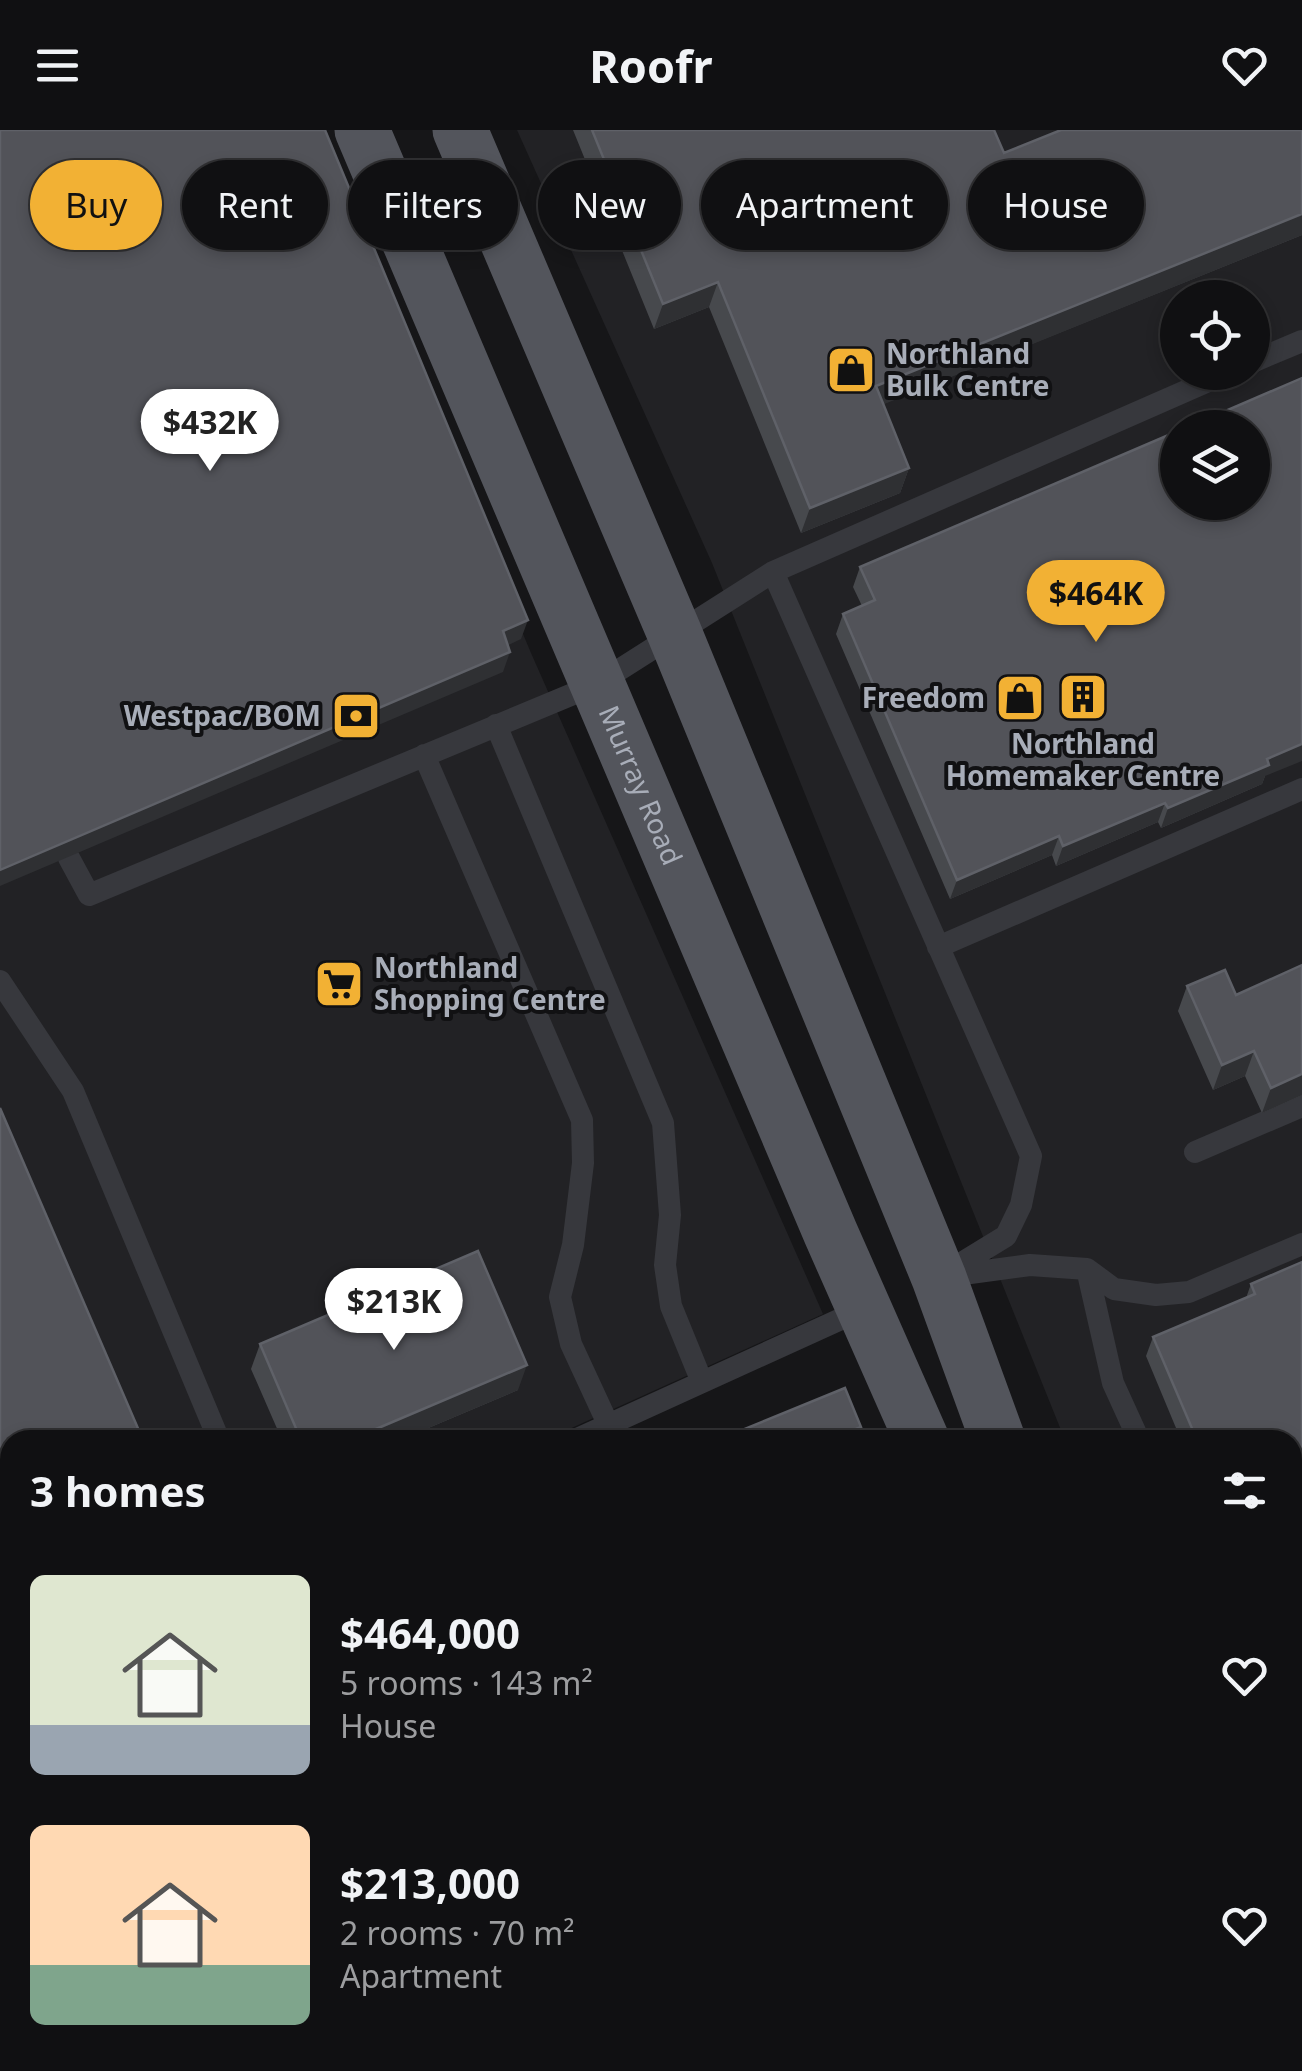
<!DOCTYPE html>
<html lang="en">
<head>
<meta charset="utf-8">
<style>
	:root { --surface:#101012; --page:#19191b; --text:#f1f3f6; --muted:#9c9d9f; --line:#303032; --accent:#f2b134 }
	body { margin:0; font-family:"Noto Sans",sans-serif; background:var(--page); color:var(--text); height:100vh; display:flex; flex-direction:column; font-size:38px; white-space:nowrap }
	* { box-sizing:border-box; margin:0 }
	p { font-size:32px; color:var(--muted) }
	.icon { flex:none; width:55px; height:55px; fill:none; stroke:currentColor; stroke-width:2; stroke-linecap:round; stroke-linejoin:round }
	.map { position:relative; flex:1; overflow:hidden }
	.drawer { position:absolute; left:0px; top:1300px; width:1302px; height:642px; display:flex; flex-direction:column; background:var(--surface); border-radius:30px 30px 0 0; box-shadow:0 5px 15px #0003,0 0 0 2px var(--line) }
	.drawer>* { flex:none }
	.banner { position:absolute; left:30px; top:30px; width:1242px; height:90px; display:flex; gap:20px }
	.buttons { position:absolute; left:1160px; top:150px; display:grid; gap:20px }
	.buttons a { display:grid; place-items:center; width:110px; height:110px; border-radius:50%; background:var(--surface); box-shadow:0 5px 15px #0003,0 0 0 2px var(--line); font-size:50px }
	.price { position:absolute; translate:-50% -85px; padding:0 22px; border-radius:35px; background:#fff; color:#222; font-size:32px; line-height:65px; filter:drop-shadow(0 2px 5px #0008) }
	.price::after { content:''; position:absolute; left:50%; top:60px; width:30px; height:22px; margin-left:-15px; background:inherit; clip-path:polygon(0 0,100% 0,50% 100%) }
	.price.on { background:var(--accent); color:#111 }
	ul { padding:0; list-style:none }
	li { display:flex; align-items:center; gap:30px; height:250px; padding:0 30px }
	li span { display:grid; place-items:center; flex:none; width:280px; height:200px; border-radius:15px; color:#555 }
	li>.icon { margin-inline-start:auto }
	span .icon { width:120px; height:120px; fill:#fffc; stroke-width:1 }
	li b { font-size:42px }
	h2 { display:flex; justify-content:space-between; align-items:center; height:120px; padding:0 30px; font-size:42px }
	.chip { padding:0 35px; border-radius:45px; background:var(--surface); box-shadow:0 5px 15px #0003,0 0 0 2px var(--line); font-size:35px; line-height:90px }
	.chip.on { background:var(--accent); color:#111 }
	header { display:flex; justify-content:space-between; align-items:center; height:130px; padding:0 30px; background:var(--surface); font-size:45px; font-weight:700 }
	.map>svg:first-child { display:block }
	.built { fill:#222225; fill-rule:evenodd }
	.green { fill:url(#green-dots) }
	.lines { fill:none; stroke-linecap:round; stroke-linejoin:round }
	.service { stroke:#37383d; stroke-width:22 }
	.primary { stroke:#53555c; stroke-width:55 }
	.wall { fill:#47494d }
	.shaded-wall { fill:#2f3033 }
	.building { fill:#525359; stroke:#5f6168; stroke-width:2.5 }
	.labels { text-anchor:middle; stroke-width:8; stroke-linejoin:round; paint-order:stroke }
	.poi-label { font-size:28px; font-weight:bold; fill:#a8adb8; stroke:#111113; text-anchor:start }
	.street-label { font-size:28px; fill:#a8adb8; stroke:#111113 }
</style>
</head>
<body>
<header><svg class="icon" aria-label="menu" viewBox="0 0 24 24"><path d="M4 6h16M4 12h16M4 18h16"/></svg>Roofr<svg class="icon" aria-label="heart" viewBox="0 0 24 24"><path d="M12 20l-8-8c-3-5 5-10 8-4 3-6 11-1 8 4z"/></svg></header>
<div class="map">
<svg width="1302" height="1941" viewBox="0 0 1302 1941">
	<defs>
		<pattern id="green-dots" width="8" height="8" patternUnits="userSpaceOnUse" patternTransform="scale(2.5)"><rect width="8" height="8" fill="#1e261f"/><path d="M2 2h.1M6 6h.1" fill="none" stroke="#3c433d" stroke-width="1.8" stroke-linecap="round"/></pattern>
	</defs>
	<rect width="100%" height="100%" fill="#161618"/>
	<path class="built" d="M0 0H311L531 523 823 1184 545 1310H10V1552L0 1556Z
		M517 0H1302V1618L1293 1622 1292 1310H1065L712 433ZM1178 168H1252V242H1178ZM1178 298H1252V372H1178Z
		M10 1604V1932H1121L1125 1941H0V1608Z"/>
	<path class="green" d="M1302 1618V1941H1287L1284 1933 1292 1932V1622Z"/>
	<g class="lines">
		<path class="service" d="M1252 232 1302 211
			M773 442 1031 1026 1021 1075 1006 1106 939 1147
			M496 595 663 993 670 1085 665 1135 671 1176 702 1252
			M424 625 582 990 583 1033 573 1115 560 1167 571 1214 608 1294
			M69 728 89 765 597 554 773 442 1229 242
			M938 817 1302 659
			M0 851 73 961 219 1310
			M1195 1022 1302 976
			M1087 1139 1113 1253 1139 1310
			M948 1146 1030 1135 1087 1139 1114 1159 1156 1165 1189 1162 1302 1114
			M575 1310 863 1179
			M1292 1538 1302 1534
			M0 1570 10 1565
			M331 1932 338 1941"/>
		<g class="primary">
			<path id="s1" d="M362 0 831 1104 922 1310"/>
			<path d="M460 0 674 502 939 1148 998 1310"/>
			<path d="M1206 1932 1210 1941"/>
		</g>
	</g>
	<path class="wall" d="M573 0H994L1004 23 1302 0V105L883 274 909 338 900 363 801 403 709 177 654 199Z
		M860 437 1265 646 1262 654 1161 698 1158 692 1056 736 1052 725 950 769 836 504 843 484 862 476 853 457Z
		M1302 835V965L1262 983 1245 946 1213 960 1178 881 1187 856 1236 865Z
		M1302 1132V1509L1292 1486V1310H1181L1146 1226 1153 1207 1246 1168 1251 1154Z
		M260 1214 518 1260 400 1310H282L251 1239Z"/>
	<path class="shaded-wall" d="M1302 84V105L867 281 876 256Z
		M718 152 709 177 654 199 663 174Z
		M909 338 900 363 801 403 810 378Z
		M528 490 521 509 496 521 503 501Z
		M510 522 503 542 0 756V740Z
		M1302 614V631L1265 646 1262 654 1161 698 1168 678 1267 629Z
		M1165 673 1158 692 1056 736 1063 716Z
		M1059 706 1052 725 950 769 957 750Z
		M1254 921 1245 946 1213 960 1222 935Z
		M1302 944V965L1262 983 1271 958Z
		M527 1235 518 1260 400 1310H372L376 1299Z
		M861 1297 856 1310H829Z
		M1298 1463 1292 1479V1466Z
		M10 1538V1544L0 1548V1542Z"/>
	<path class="building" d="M0 0H325L528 490 503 501 510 522 0 740Z
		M592 0H994L1004 23 1061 0H1302V84L876 256 909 338 810 378 718 152 663 174Z
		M1302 248V614L1267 629 1269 635 1168 678 1165 673 1063 716 1059 706 957 750 843 484 875 470 860 437 1178 301V372H1252V298H1186Z
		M1302 835V944L1271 958 1254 921 1222 935 1187 856 1225 840 1236 865Z
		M0 978 143 1310H10V1538L0 1542Z
		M478 1121 527 1235 376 1299 381 1310H301L260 1214Z
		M1302 1132V1472L1298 1463 1292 1466V1310H1197L1153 1207 1255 1164 1251 1154Z
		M845 1258 861 1297 829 1310H738L735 1303Z"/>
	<defs>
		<g id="shop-square" transform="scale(2.5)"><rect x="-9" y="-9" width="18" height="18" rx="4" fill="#f2b134" stroke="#111113"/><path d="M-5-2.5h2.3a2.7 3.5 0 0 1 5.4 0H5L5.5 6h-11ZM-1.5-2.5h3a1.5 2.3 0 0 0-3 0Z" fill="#111"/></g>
		<g id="building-square" transform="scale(2.5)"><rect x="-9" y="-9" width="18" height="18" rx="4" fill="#f2b134" stroke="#111113"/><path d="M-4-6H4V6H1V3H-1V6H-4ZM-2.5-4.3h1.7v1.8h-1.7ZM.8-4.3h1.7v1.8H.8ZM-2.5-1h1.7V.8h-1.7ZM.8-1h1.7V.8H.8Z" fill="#111"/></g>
		<g id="bank-square" transform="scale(2.5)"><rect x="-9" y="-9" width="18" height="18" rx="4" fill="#f2b134" stroke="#111113"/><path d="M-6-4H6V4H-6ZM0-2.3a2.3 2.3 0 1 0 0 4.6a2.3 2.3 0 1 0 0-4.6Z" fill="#111"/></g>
		<g id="supermarket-square" transform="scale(2.5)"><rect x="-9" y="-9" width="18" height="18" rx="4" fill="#f2b134" stroke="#111113"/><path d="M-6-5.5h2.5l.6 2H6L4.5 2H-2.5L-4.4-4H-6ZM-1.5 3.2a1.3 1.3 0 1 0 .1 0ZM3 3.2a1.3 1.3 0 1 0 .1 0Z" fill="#111"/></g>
	</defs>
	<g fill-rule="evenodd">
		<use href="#shop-square" x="851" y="240"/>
		<use href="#building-square" x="1083" y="567"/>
		<use href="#shop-square" x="1020" y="568"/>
		<use href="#bank-square" x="356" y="586"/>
		<use href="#supermarket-square" x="339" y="854"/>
	</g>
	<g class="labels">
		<g class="poi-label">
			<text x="886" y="234">Northland<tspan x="886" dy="32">Bulk Centre</tspan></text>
			<text x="985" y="578" text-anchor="end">Freedom</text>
			<text x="321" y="596" text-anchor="end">Westpac/BOM</text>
			<text x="1083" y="624" text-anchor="middle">Northland<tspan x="1083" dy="32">Homemaker Centre</tspan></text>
			<text x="374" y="848">Northland<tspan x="374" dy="32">Shopping Centre</tspan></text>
		</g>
		<g class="street-label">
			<text dy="10" stroke="none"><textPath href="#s1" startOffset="712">Murray Road</textPath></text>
		</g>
	</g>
</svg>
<div class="buttons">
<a><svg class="icon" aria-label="locate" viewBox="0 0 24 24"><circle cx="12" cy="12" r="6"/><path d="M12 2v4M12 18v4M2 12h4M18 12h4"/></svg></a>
<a><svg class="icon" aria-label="layers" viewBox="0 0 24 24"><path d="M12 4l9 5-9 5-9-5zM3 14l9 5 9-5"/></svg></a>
</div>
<b class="price" style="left:210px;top:344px">$432K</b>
<b class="price on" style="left:1096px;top:515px">$464K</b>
<b class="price" style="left:394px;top:1223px">$213K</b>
<div class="banner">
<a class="chip on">Buy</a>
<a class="chip">Rent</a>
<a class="chip">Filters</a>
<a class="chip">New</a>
<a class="chip">Apartment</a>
<a class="chip">House</a>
</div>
<section class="drawer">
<h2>3 homes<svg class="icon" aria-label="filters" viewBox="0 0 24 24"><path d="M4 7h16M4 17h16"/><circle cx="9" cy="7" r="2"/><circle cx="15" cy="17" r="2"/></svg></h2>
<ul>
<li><span style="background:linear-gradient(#dfe7d0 75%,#9aa5b1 0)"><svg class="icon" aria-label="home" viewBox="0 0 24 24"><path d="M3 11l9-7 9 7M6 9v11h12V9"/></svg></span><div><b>$464,000</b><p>5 rooms · 143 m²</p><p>House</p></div><svg class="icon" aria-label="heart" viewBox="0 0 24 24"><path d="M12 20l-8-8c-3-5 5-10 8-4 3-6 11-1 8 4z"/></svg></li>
<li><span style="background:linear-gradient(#ffd9b3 70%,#7fa58c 0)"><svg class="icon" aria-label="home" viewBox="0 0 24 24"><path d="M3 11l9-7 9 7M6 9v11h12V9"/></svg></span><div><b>$213,000</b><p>2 rooms · 70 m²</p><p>Apartment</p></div><svg class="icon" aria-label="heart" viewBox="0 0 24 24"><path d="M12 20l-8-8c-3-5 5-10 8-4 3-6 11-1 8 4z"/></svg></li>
</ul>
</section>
</div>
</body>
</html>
